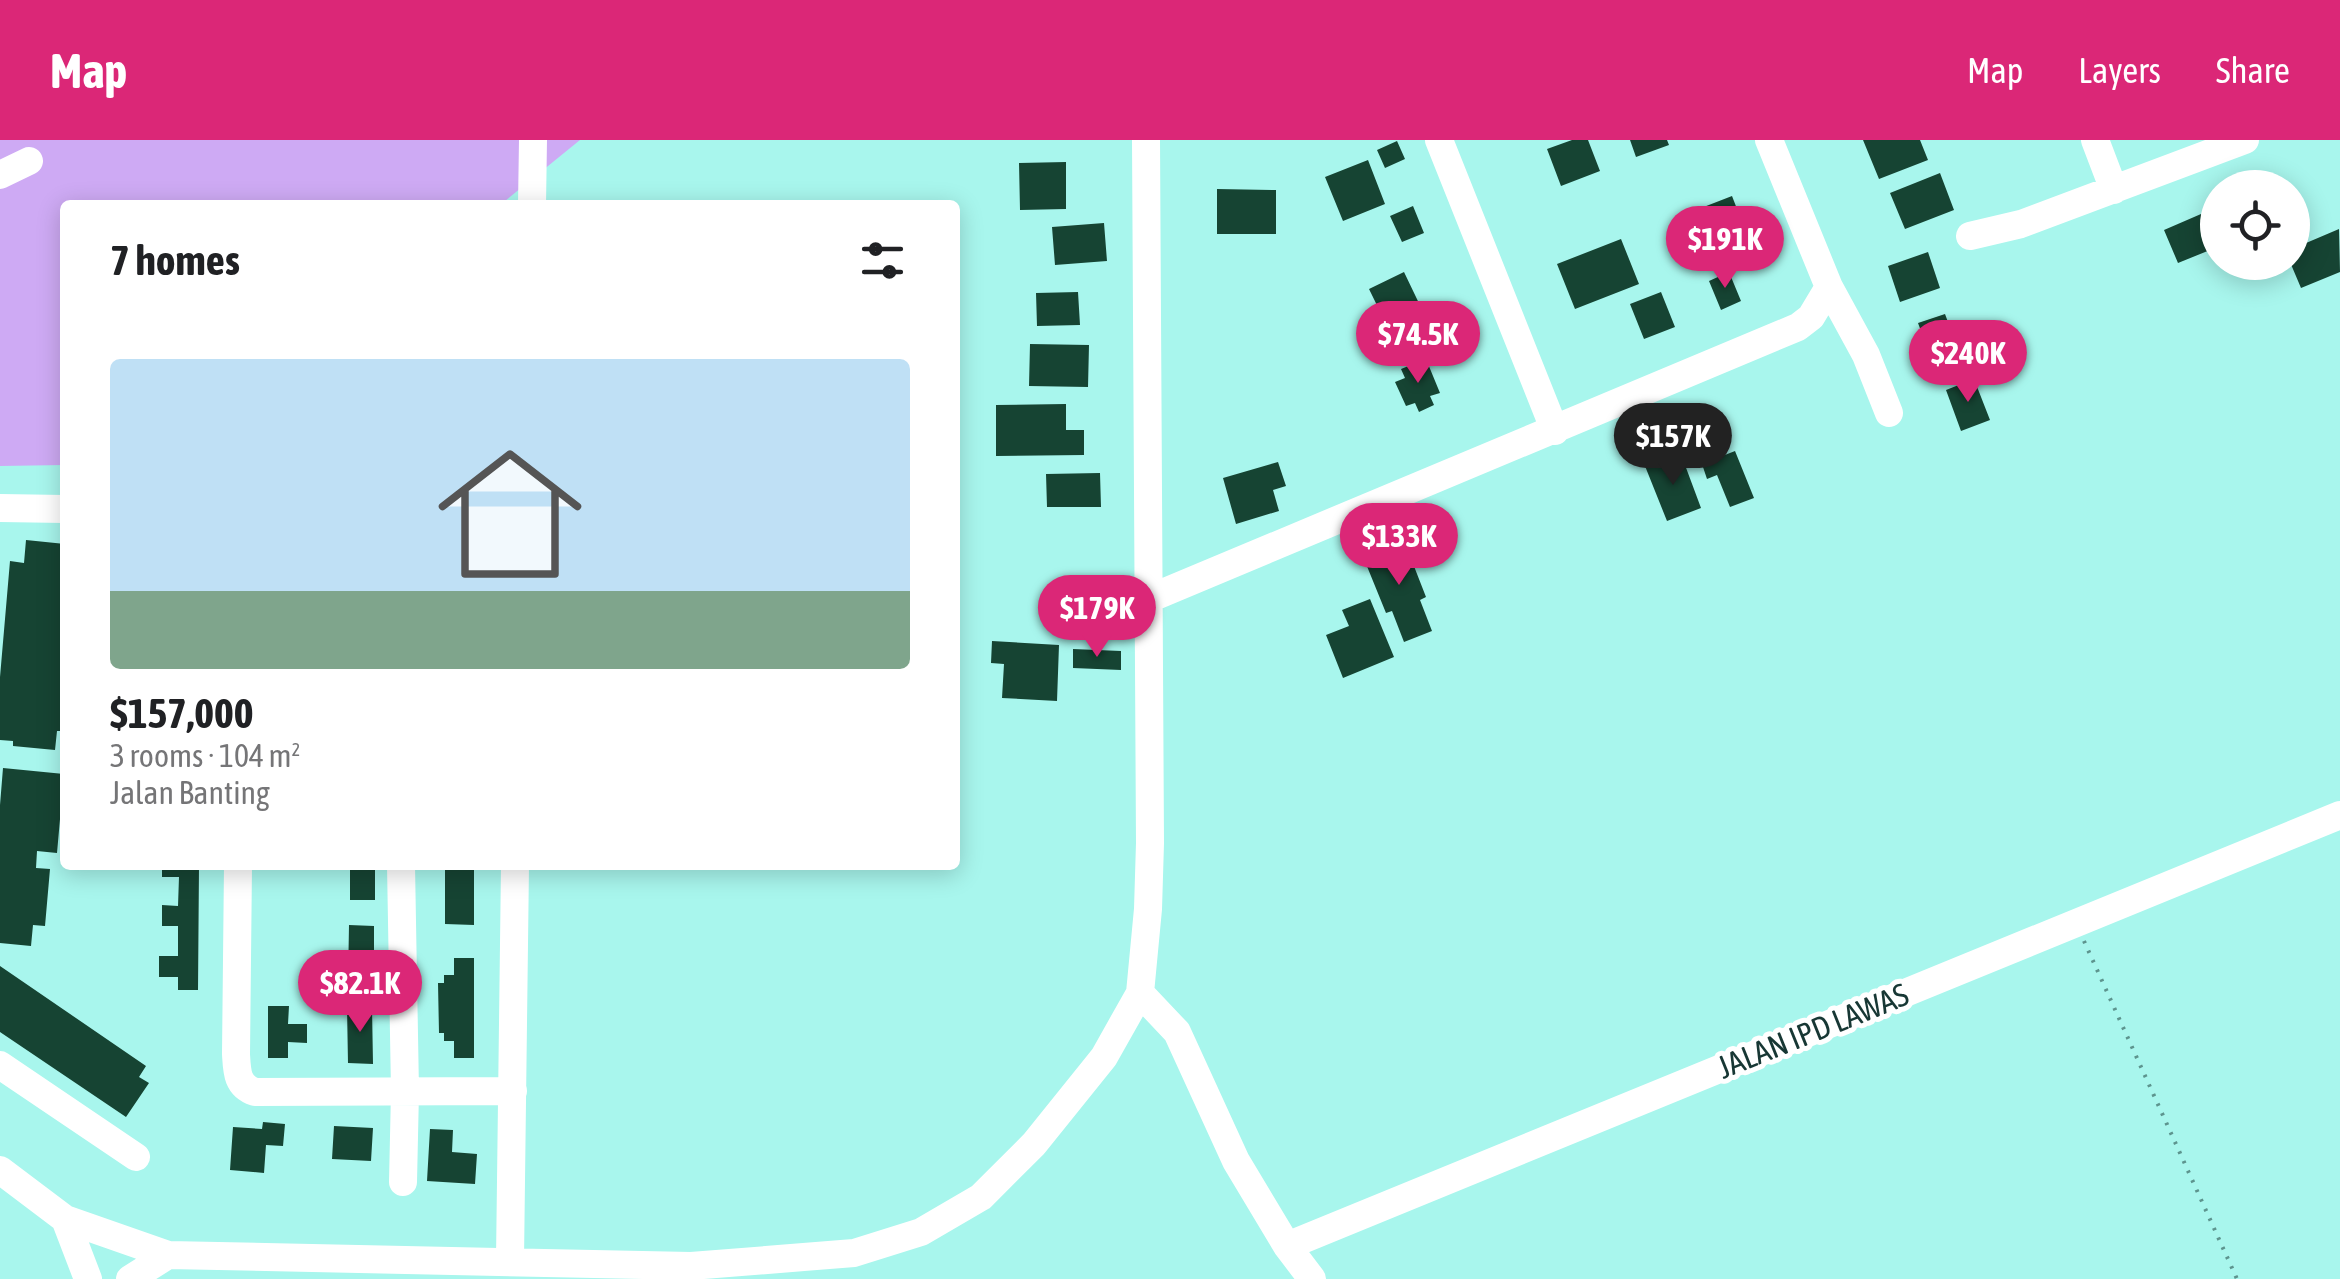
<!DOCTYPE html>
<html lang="en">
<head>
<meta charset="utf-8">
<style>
	:root { --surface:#fff; --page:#f6f6f6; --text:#202124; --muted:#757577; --accent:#db2777 }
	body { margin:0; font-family:"Asap Condensed",sans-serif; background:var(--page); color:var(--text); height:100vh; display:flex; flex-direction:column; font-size:38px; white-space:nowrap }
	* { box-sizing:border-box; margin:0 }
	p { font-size:32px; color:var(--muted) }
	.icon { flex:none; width:55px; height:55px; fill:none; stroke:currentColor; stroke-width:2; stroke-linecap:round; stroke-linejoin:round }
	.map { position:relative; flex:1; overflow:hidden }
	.details { position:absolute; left:60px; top:60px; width:900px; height:670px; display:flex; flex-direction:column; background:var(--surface); border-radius:10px; box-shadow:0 5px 25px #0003 }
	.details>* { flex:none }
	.tools { position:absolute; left:2200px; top:30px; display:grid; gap:20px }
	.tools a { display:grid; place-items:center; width:110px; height:110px; border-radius:50%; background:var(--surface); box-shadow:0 5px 25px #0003; font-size:50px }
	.price { position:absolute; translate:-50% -85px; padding:0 22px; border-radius:35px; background:var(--accent); color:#fff; font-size:32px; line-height:65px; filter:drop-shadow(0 2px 5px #0008) }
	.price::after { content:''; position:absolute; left:50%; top:60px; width:30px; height:22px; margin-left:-15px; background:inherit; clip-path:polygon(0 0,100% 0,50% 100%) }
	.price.current { background:#222; color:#fff }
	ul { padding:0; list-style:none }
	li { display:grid; align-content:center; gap:20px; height:530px; padding:0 50px }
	li span { display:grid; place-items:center; height:310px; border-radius:10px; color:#555 }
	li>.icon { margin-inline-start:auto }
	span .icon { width:180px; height:180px; fill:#fffc; stroke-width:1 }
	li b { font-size:42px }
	h2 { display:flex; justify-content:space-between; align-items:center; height:120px; padding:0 50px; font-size:42px }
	header { display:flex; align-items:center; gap:60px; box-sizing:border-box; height:140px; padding:0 50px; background:var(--accent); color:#fff }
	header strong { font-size:48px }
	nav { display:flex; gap:55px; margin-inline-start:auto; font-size:35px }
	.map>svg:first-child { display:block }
	.green { fill:#ceaaf4 }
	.building { fill:#164433 }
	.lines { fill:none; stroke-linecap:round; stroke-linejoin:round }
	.path { stroke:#5d948e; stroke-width:4; stroke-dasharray:2.5 8; stroke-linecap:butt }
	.minor { stroke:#fff; stroke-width:28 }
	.labels { text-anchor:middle; stroke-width:10; stroke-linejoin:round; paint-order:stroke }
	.street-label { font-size:32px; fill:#173734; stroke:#fff }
</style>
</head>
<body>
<header>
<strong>Map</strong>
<nav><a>Map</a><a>Layers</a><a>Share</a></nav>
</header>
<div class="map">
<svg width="2340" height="1139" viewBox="0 0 2340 1139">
	<rect width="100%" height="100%" fill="#a8f6ed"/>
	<path class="green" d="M0 0H580L500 65H65V325L0 326Z"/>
	<path class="building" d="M1572 0H1588L1600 31 1561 46 1547 9Z
		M1630 0H1667L1669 5 1636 17Z
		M1863 0H1920L1928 20 1879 39Z
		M1397 1 1405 19 1385 28 1377 10Z
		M1368 20 1385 64 1343 81 1325 37Z
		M1066 22V69L1020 70 1019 23Z
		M1940 33 1954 70 1905 89 1890 53Z
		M1217 49 1276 50V94H1217Z
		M1732 56 1749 100 1695 121 1678 77Z
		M1413 66 1424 93 1402 102 1390 76Z
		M2201 74 2215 108 2178 123 2164 90Z
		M1104 83 1107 121 1055 125 1052 87Z
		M2339 89 2340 132 2301 148 2290 122H2292V109Z
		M1621 99 1639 144 1575 169 1557 124Z
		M1928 112 1940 148 1900 162 1888 126Z
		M1404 132 1427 180 1392 196 1369 149Z
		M1729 132 1741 161 1721 170 1709 141Z
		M1078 152 1080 185 1037 186 1036 153Z
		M1661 152 1675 187 1644 199 1630 164Z
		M1945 174 1955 201 1928 210 1918 183Z
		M1030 204 1089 205 1088 247 1029 246Z
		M1426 219 1440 253 1430 256 1434 265 1419 272 1415 263 1406 266 1395 242 1405 238 1401 229Z
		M1974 239 1990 280 1961 291 1946 250Z
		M1066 264V290H1084V315L996 316V265Z
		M1735 311 1754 358 1730 367 1717 335 1707 339 1702 324Z
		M1671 316 1676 329 1685 325 1701 368 1667 381 1645 326Z
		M1278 322 1286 346 1273 350 1279 371 1236 384 1223 338Z
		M1100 333 1101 367H1047L1046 334Z
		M1403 398 1426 457 1420 460 1432 491 1404 502 1392 471 1386 473 1362 414Z
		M26 400 65 404V591H57L55 610 13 606V601L0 600V537L10 421 24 423Z
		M1370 459 1394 517 1343 538 1326 495 1349 486 1342 470Z
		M992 501 1059 505 1057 561 1002 558 1004 524 991 523Z
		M1073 509 1121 511V530L1073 528Z
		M3 628 64 634 57 713 37 711 36 728 50 729 45 786 33 785 31 806 0 803V665Z
		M162 725H199L198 850H178V837H159V816H178V786H162V765L178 766 179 737H162Z
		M350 725H375V760H350Z
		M445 725H474V785L445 784Z
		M349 785 374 786V842H348Z
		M454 818H474V918H454V901H444V893H439L438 843H444V835H454Z
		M0 826 146 926 139 937 149 943 126 977 0 892Z
		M268 866H289L288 884H307V903L288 902V918H268Z
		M347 867H372L373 924 348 923Z
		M263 982 285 984 283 1006 266 1005 264 1033 230 1030 233 987 262 989Z
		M334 986 373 988 371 1021 332 1019Z
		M430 989 453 990 452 1012 477 1014 475 1044 427 1041Z"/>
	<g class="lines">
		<path class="path" d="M2084 801 2237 1139"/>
		<path class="minor" d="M1439 0 1555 291
			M2095 0 2114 50
			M0 35 29 21
			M532 65 533 0
			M1970 96 2021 84 2245 0
			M1829 147 1866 215 1889 273
			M0 368 65 369
			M1146 460 1798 187 1811 177 1829 147 1769 0
			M238 725 236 914C237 932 237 946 255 952L513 951
			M401 725 405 951 403 1042
			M1140 853 1177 892 1236 1021 1287 1106 1312 1139
			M0 925 136 1017
			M0 1030 65 1079 88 1139
			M65 1079 168 1115 691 1126 854 1113 921 1092 981 1057 1034 1004 1104 917 1140 853 1148 769 1150 703 1146 0
			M1287 1106 2340 675
			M510 1120 515 725
			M130 1139 168 1115"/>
	</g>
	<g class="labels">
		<g class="street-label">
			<text transform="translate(1813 891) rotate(-22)" y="11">JALAN IPD LAWAS</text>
		</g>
	</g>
</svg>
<div class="tools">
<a><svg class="icon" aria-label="locate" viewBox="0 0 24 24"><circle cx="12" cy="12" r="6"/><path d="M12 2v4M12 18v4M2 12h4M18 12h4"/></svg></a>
</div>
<b class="price" style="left:1725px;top:151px">$191K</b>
<b class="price" style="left:1418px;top:246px">$74.5K</b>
<b class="price" style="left:1968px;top:265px">$240K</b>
<b class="price current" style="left:1673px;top:348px">$157K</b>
<b class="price" style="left:1399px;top:448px">$133K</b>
<b class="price" style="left:1097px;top:520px">$179K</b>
<b class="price" style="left:360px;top:895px">$82.1K</b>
<section class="details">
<h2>7 homes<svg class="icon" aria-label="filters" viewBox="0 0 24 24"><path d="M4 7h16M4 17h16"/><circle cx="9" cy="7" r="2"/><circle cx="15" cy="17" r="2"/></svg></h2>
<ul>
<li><span style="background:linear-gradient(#bfe0f5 75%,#7fa58c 0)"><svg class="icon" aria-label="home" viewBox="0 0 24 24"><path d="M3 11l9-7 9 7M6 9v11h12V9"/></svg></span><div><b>$157,000</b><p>3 rooms · 104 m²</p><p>Jalan Banting</p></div></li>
</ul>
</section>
</div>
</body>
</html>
